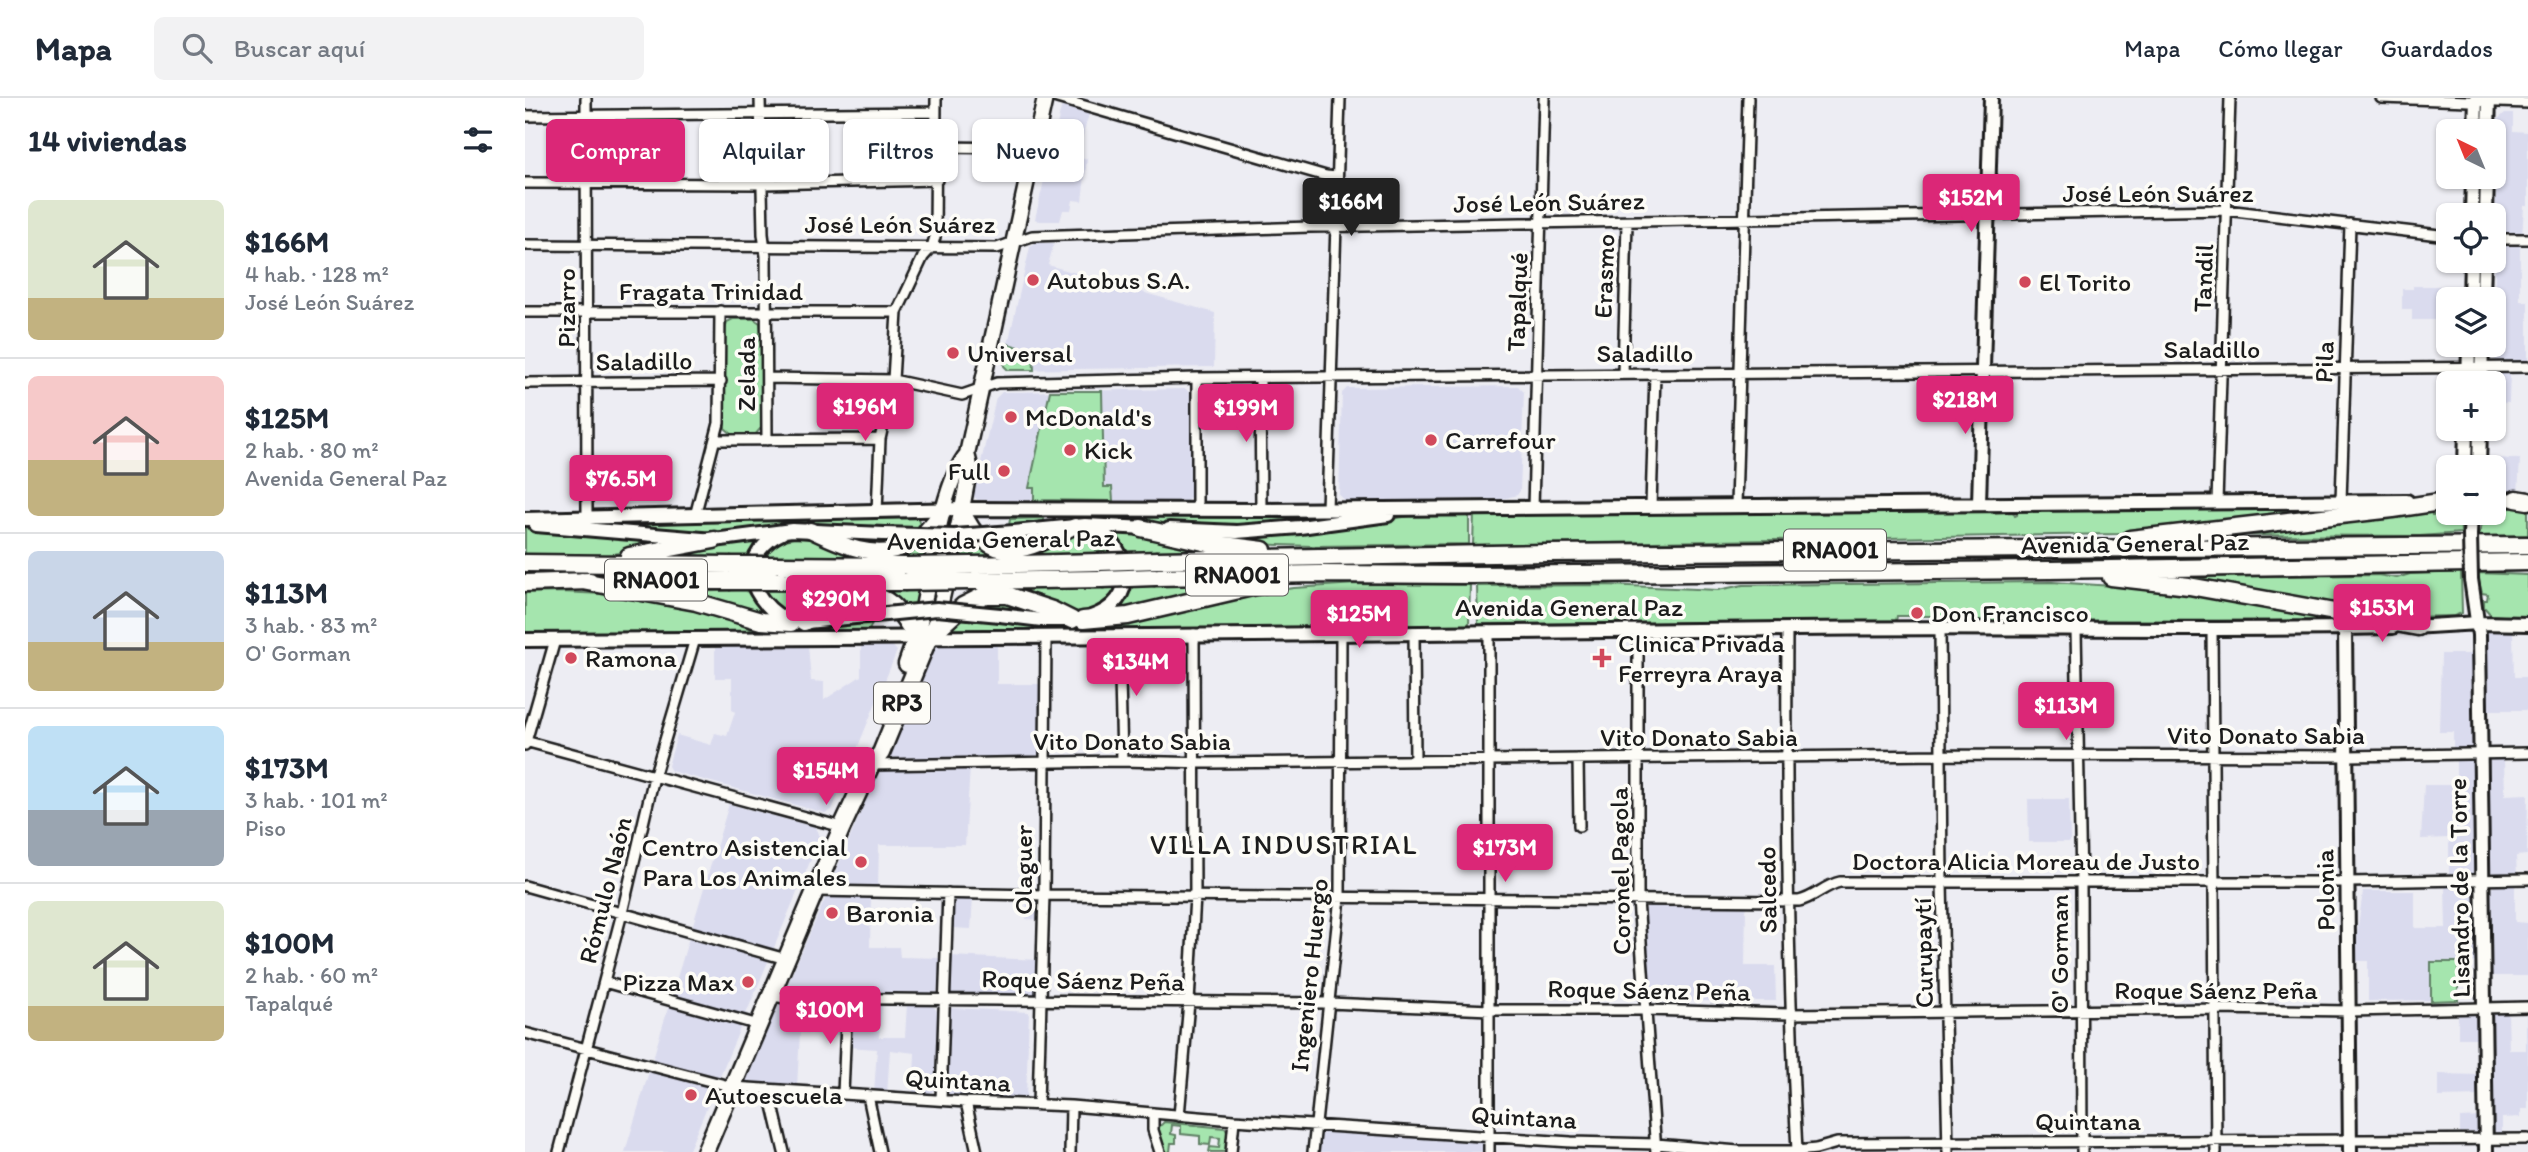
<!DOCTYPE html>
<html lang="es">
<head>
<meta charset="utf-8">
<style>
	:root { --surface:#fff; --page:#f2f2f3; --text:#1f2937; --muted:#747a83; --line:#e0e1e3; --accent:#db2777 }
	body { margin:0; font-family:Itim,sans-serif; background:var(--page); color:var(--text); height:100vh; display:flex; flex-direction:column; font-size:26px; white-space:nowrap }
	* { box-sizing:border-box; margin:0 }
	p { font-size:23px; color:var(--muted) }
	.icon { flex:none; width:38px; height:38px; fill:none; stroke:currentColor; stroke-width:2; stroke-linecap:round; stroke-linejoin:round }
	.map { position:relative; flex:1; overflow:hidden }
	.sheet { display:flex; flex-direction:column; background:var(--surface); width:525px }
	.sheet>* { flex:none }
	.hud { position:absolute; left:21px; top:21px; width:665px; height:63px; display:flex; gap:14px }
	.needle { width:46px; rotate:317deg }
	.controls { position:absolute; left:1911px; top:21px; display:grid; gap:14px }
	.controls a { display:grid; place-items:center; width:70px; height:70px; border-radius:10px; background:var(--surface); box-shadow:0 2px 5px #0004; font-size:35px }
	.price { position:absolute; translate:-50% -60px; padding:0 16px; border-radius:7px; background:var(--accent); color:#fff; font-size:23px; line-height:46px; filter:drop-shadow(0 2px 4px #0008) }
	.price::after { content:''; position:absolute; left:50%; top:42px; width:21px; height:16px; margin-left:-10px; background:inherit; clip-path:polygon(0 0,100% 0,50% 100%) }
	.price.active { background:#222; color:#fff }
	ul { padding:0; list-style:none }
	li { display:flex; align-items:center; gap:21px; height:175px; padding:0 28px }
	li+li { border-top:2px solid var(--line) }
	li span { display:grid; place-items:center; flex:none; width:196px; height:140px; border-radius:10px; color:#555 }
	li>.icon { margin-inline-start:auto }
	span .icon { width:84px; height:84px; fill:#fffc; stroke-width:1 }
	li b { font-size:30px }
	h2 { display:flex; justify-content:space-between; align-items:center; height:84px; padding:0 28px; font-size:30px }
	.tag { padding:0 24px; border-radius:10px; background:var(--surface); box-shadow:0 2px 5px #0004; font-size:24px; line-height:63px }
	.tag.active { background:var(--accent); color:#fff }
	header { display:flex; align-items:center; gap:42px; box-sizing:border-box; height:98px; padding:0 35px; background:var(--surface); border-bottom:2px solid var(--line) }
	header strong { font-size:33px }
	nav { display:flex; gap:38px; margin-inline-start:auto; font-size:24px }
	.search { width:490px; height:63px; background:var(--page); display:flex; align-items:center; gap:18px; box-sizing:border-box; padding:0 24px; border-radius:10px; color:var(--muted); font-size:26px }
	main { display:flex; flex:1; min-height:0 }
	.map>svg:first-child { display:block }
	.built { fill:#dadbee }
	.green { fill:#a5e5ae; stroke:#608065; stroke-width:2 }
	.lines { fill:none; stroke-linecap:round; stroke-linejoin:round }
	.street-casing { stroke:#1c1c1c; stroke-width:14 }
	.secondary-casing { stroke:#1c1c1c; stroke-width:18 }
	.primary-casing { stroke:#1c1c1c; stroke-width:19 }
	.highway-casing { stroke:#1c1c1c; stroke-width:21 }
	.street { stroke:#fdfcf7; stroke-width:9 }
	.secondary { stroke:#fdfcf7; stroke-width:12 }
	.primary { stroke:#fdfcf7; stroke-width:14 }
	.highway { stroke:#fdfcf7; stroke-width:16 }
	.secondary-bridge-casing { stroke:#1c1c1c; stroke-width:18; stroke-linecap:butt }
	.highway-bridge-casing { stroke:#1c1c1c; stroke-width:21; stroke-linecap:butt }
	.secondary-bridge { stroke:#fdfcf7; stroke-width:12 }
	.highway-bridge { stroke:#fdfcf7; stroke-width:16 }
	.poi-dot { fill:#d1495b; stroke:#fdfcf7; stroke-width:2.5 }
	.labels { text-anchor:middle; stroke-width:7; stroke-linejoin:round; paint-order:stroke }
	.shield { fill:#fdfcf7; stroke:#605f5e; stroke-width:2 }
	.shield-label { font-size:24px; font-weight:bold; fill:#1c1c1c }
	.street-label { font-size:26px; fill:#1c1c1c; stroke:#fdfcf7 }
	.poi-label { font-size:26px; fill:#1c1c1c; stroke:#fdfcf7; text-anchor:start }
	.neighbourhood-label { font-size:28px; letter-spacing:2px; fill:#1c1c1c; stroke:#fdfcf7 }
</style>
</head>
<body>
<header>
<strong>Mapa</strong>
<div class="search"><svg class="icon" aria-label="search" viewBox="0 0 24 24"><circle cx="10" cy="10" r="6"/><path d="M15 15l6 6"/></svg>Buscar aquí</div>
<nav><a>Mapa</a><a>Cómo llegar</a><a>Guardados</a></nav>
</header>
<main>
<section class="sheet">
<h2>14 viviendas<svg class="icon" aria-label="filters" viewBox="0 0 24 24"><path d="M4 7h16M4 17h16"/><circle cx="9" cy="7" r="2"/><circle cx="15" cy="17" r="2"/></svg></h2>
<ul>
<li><span style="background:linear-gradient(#dfe7d0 70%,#c2b280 0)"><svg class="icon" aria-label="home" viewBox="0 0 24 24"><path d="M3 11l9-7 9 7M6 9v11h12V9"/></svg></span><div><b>$166M</b><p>4 hab. · 128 m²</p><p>José León Suárez</p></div></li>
<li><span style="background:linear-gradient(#f6c9c9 60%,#c2b280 0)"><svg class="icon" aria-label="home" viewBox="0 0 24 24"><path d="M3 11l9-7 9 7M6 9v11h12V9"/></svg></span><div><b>$125M</b><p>2 hab. · 80 m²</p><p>Avenida General Paz</p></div></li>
<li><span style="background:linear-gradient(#c9d6e8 65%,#c2b280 0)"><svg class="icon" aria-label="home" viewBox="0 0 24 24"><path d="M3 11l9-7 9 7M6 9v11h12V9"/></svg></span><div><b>$113M</b><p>3 hab. · 83 m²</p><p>O' Gorman</p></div></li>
<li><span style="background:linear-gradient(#bfe0f5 60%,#9aa5b1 0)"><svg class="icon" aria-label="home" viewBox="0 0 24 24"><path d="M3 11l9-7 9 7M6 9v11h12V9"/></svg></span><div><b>$173M</b><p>3 hab. · 101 m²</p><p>Piso</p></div></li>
<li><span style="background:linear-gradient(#dfe7d0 75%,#c2b280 0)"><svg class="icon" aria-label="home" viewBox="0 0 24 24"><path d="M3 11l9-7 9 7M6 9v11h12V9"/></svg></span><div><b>$100M</b><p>2 hab. · 60 m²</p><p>Tapalqué</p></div></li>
</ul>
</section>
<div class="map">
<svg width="2003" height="1054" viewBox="0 0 2003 1054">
	<rect width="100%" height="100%" fill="#ededf3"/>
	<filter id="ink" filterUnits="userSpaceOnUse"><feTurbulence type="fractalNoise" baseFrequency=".0143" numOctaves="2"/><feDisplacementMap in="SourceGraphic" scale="14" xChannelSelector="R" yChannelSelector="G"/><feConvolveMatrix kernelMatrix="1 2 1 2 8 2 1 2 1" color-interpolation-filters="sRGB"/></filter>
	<g filter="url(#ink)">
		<path class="built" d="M538 8 564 16 552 58 562 61 557 103 548 102 546 112H538L535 123H514L510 121 536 10Z
			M1980 15H1988V33L2003 34V108H1999L1997 139 1977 138 1970 131 1973 21Z
			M510 145H529L523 167 690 215 689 269 483 272 478 268 505 149Z
			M1976 147H1995V203L2003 204V265L1973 264 1967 258V247H1969L1970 153Z
			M1888 188H1935V201H1923V222H1887V211H1877V191H1888Z
			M1985 275 1984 305 1969 304V285H1965L1966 280 1972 276Z
			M993 288 999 294 995 393 992 397 978 401 820 403 814 397 817 295 822 290Z
			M661 291 665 296 666 398 661 404 453 402 448 398 471 300 477 294Z
			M1963 360 1995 361 1993 396H1969V369H1962Z
			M1963 533H1988L1989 579H2003V612H1960L1959 535Z
			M472 543V586H516V653L514 657 509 659 362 662 361 660 407 549 411 545Z
			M336 546H366L372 553 307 712 300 715 146 673 143 668 152 637 186 647 190 635 202 638 210 614 207 612V580H190V550L283 547 286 583 299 584V602L336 578Z
			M1916 556H1949L1952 650 1947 652 1928 653V634H1914Z
			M1931 660H1944L1950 663 1953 776 1924 779V740L1896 741 1899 687H1931Z
			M1964 661H1979L1980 697 2003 696 2002 757 1991 758 1992 778 1966 777 1964 774 1961 666Z
			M445 669 440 747H354L353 790 311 789 309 787 308 780 351 678 358 671Z
			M1503 701H1544L1545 744H1504Z
			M204 706 290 729 295 740 163 1054H100Z
			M1920 788 1953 790 1955 864H1933V902L1843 903V863H1828L1838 793H1890V830H1921Z
			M1969 788H1990V824L2003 825V878H1965L1964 792Z
			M305 797 346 798 345 849H374L375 859 415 860 412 896H267L264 894 262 887 300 801Z
			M435 799H448L446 831 427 830 430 803Z
			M502 801 515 804 516 822 501 821Z
			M1124 807H1221L1220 868H1250L1251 903H1133L1126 897 1118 813Z
			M425 858 515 862 512 898H423Z
			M255 904 312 905 316 910 314 937 275 935 272 989 224 986 220 982 250 910Z
			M333 906H357L354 939H380L382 906H402L410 910 413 915 409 991 403 998 388 997 390 955 365 952 362 996 349 995 352 951 322 949 326 910Z
			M426 910 504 914 501 1001 498 1003 419 998 423 912Z
			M1950 915 1954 917 1955 940H1933V916Z
			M1969 915H1983L1984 952H2001V915H2003V1011H1996V1019L1977 1020V1039L1965 1038 1964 920Z
			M1913 976 1956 977V998L1913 999Z
			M1957 1019 1955 1034 1935 1035V1020Z
			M801 1032 953 1040 958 1046V1054H793L794 1040Z"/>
		<path class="green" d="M208 221H229L235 225 236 232V330L229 338H209L200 330V231L202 224Z
			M483 246 508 253 509 272H483L479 268Z
			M336 286H345L350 294 343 325 342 292Z
			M525 293H577L579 389H587L588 403 509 402V390H504Z
			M1843 408 1691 428 1593 436 948 447 949 415 1466 410 1467 415 1488 414 1490 418 1492 417 1493 410Z
			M1906 410 1907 417H1919L1918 410H1922L1923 415H1933L1935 417 1936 435 1895 438 1668 437Z
			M1973 410H2003V437L1954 438 1959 417 1961 415H1969Z
			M944 414V446L787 448 722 446 661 436 827 427 885 418Z
			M594 417H820C779 424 737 429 696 429 662 429 628 423 594 420Z
			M393 420 395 428 389 433 296 426H260L174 437 53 425Z
			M519 420V423L484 428 485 421Z
			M0 429 166 444 82 457H0Z
			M590 433 696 451 603 454 588 437Z
			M560 436 579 444 587 454 437 459 440 444H451L459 450Z
			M272 439 297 443 323 453 405 445 402 459 235 460 249 445Z
			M235 442 222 460 142 459 141 457 186 447Z
			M1936 474 1937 515 1929 518 1879 519 1669 482 1667 479 1852 477 1872 480 1885 476Z
			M1952 475 2003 477V520L1966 517 1959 509V502H1962L1963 496 1957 495Z
			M1527 484 1648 492 1825 522 1412 523V518H1372L1371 523 953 526 952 488 1082 487 1193 492 1218 487Z
			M832 486 945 487 944 527 430 535 427 531 430 523 436 519 549 527 713 498 769 490Z
			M607 487H705L590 513 602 499Z
			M595 488C589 495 584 504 576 509 551 524 500 499 474 491Z
			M394 491 390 507 377 508 346 493Z
			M221 492 239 516 159 496 160 494Z
			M236 493H337C316 501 266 526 246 506 242 503 239 497 236 493Z
			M37 494 97 497 179 513 228 532 256 535 0 537V495Z
			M341 501 365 509 299 516Z
			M483 502 518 516 445 509 451 505Z
			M348 521 344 533 288 532V530Z
			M1906 864H1933V902L1906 903Z
			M639 1024 700 1030 703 1035 702 1054H684L685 1049 694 1050 695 1040 686 1039 685 1047 675 1046V1038L656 1036V1028L647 1027 646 1036 651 1037V1045H646L645 1054H639L633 1030Z"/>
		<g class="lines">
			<g class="street-casing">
				<path id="street" d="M61 0 62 419
					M235 0 238 136 241 158 242 342
					M532 0 801 78 812 79
					M1856 0 2003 5
					M0 18 411 14
					M412 49 508 50
					M0 85 238 86 412 82
					M1969 141H2003
					M0 147 472 150 507 138 785 129 1701 112 1923 138
					M0 214H372
					M1098 276 1102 124
					M242 280 368 282 437 297 472 285 672 280 2003 269
					M735 280 736 412
					M0 285 196 283
					M191 342 355 341
					M1816 403 1825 126
					M1692 404 1705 0
					M1211 407 1223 0
					M1126 408 1130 276
					M1008 410 1019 0
					M802 411 815 0
					M672 412V280
					M352 414 355 341 368 282 372 214 398 159 407 149 410 139 411 0
					M170 418 194 325 195 213
					M1415 530 1417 785 1423 1054
					M1262 531C1261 705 1263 879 1272 1053
					M1687 531 1691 1054
					M1551 532 1556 785 1557 1054
					M1113 533V802L1131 1054
					M889 534 890 663
					M594 538 597 663
					M0 643 317 729
					M0 647 30 542
					M1053 661 1054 728
					M346 667 597 663 685 665 1418 657 1822 658 2003 655
					M0 788 261 861
					M291 793 519 797 1274 803C1289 800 1300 787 1315 784H1823L2003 781
					M79 884 234 927
					M246 898 261 900 804 905 965 912H1121L1265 916 1690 911 1825 913 2003 909
					M0 935 208 989 441 1004 546 1008 709 1022 1046 1044 1131 1046 1213 1053H1272L1291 1051 1312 1045 2003 1041
					M244 991 259 1054
					M318 996 322 901
					M343 998 355 1054
					M416 1002 423 795
					M441 1004 452 1054
					M513 1007 519 797 521 538
					M628 1015V1032L635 1054
					M654 1018 664 904 670 798 669 536
					M34 1054 97 815 129 679 170 541
					M545 1054 546 1008
					M706 1054 709 1022
					M788 1054 815 799 816 536
					M964 1054V533"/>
			</g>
			<g class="secondary-casing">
				<path id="secondary" d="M1950 33 1951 0
					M1963 33 1964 0
					M1947 117 1948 79
					M1961 117 1962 79
					M1945 201 1946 163
					M1958 201 1959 163
					M1943 285 1944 247
					M1956 285 1957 247
					M1940 369 1941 331
					M1954 369 1955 331
					M1969 402 2000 401
					M1454 405 1466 0
					M0 421 437 411 736 412 1882 403
					M11 427 189 442 267 432 359 436
					M644 431 712 434 775 429 863 417
					M489 434 560 427 622 430
					M257 435C248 439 241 444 235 452 214 482 238 509 264 524
					M1945 437 1946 415
					M1946 481 1954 537 1961 1054
					M475 517 517 522H545
					M566 519C615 503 607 452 569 429
					M282 524 340 518
					M1887 529 1953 525 2003 526
					M1820 530 1825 1054
					M0 542C423 541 845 536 1268 531 1468 528 1668 534 1868 529"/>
			</g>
			<g class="primary-casing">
				<path id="primary" d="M437 411C464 473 502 454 550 428
					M285 432C314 446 351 464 383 447 397 440 408 424 418 412
					M404 538 413 518 437 411 445 368 442 356 520 0
					M391 540C404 495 414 388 442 356"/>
			</g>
			<g class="highway-casing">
				<path id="highway" d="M1991 401 2003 403
					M616 430 683 445 738 452
					M1605 441 1868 411 1915 404
					M104 458 189 442
					M632 462 1024 455 2003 447
					M0 465 205 467
					M250 467 382 468
					M447 467 574 464
					M630 479 795 476 946 477 1525 472 2003 464
					M1586 479 1664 488 1893 529
					M57 483 171 504 236 523 266 525
					M98 483H204
					M253 483 379 484
					M445 483 577 481
					M0 485 65 483
					M558 522 603 518 744 485
					M279 524C331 494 358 477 391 540L382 566
					M180 1054 317 729 346 667 356 655 404 539 438 508 460 497H482L527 512 547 522"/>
			</g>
			<use href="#street" class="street"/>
			<use href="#secondary" class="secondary"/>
			<use href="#primary" class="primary"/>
			<use href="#highway" class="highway"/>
			<g class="secondary-bridge-casing">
				<path id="secondary-bridge" d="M359 436 429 438 489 434
					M1945 437 1946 481
					M340 518 412 511 475 517"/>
			</g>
			<g class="highway-bridge-casing">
				<path id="highway-bridge" d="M574 464 632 462
					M205 467H250
					M382 468 447 467
					M577 481 630 479
					M204 483H253
					M379 484 445 483"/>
			</g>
			<use href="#secondary-bridge" class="secondary-bridge"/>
			<use href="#highway-bridge" class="highway-bridge"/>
		</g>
	</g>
	<g class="poi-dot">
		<circle cx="508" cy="182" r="7"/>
		<circle cx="1500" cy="184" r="7"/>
		<circle cx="428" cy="255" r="7"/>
		<circle cx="486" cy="319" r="7"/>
		<circle cx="906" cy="342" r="7"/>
		<circle cx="545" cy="352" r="7"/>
		<circle cx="479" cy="373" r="7"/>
		<circle cx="1392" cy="515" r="7"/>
		<circle cx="46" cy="560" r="7"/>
		<path d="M1073.5 549.5h7v7h7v7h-7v7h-7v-7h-7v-7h7z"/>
		<circle cx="336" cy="764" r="7"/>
		<circle cx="307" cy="815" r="7"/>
		<circle cx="223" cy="884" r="7"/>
		<circle cx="166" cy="997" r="7"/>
	</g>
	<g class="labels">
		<g class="shield">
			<rect x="1259" y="431.5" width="102" height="41" rx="5"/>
			<rect x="661" y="456.5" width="102" height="41" rx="5"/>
			<rect x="80" y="461.5" width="102" height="41" rx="5"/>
			<rect x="349" y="584.5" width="56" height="41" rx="5"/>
		</g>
		<g class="shield-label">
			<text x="1310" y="460">RNA001</text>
			<text x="712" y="485">RNA001</text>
			<text x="131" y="490">RNA001</text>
			<text x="377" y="613">RP3</text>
		</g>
		<g class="street-label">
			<text x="1633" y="104">José León Suárez</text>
			<text transform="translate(1024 104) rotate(-1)" y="9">José León Suárez</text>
			<text x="375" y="135">José León Suárez</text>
			<text transform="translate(1079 178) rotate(-88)" y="9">Erasmo</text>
			<text transform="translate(1678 180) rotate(-88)" y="9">Tandil</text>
			<text x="186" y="202">Fragata Trinidad</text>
			<text transform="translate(992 204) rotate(-88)" y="9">Tapalqué</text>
			<text transform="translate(41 210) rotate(-90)" y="9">Pizarro</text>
			<text x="1687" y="260">Saladillo</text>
			<text x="1120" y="264">Saladillo</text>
			<text transform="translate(119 263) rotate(-1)" y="9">Saladillo</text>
			<text transform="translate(1799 264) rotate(-88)" y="9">Pila</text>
			<text transform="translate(221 276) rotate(-90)" y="9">Zelada</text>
			<text transform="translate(476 441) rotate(-1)" y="9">Avenida General Paz</text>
			<text transform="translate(1610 445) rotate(-1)" y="9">Avenida General Paz</text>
			<text x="1044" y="518">Avenida General Paz</text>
			<text x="1741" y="646">Vito Donato Sabia</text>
			<text x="1174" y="648">Vito Donato Sabia</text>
			<text x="607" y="652">Vito Donato Sabia</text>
			<text x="1501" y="772">Doctora Alicia Moreau de Justo</text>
			<text transform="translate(498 772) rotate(-90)" y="9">Olaguer</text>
			<text transform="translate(1095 773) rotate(-91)" y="9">Coronel Pagola</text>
			<text transform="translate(1934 790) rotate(-91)" y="9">Lisandro de la Torre</text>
			<text transform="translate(80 792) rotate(-76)" y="9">Rómulo Naón</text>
			<text transform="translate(1242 792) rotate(-91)" y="9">Salcedo</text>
			<text transform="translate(1800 792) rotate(-91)" y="9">Polonia</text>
			<text transform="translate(1398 855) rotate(-91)" y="9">Curupaytí</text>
			<text transform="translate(1534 856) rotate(-90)" y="9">O' Gorman</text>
			<text transform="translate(784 877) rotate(-84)" y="9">Ingeniero Huergo</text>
			<text transform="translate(558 882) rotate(1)" y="9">Roque Sáenz Peña</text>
			<text transform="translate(1124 892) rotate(1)" y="9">Roque Sáenz Peña</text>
			<text x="1691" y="901">Roque Sáenz Peña</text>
			<text transform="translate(433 982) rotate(3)" y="9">Quintana</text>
			<text transform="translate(999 1019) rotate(3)" y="9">Quintana</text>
			<text x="1563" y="1032">Quintana</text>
		</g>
		<g class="poi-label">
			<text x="522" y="191">Autobus S.A.</text>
			<text x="1514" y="193">El Torito</text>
			<text x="442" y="264">Universal</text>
			<text x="500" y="328">McDonald's</text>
			<text x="920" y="351">Carrefour</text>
			<text x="559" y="361">Kick</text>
			<text x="465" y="382" text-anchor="end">Full</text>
			<text x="1406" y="524">Don Francisco</text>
			<text x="1093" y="554">Clinica Privada<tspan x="1093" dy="30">Ferreyra Araya</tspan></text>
			<text x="60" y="569">Ramona</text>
			<text x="322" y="758" text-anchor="end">Centro Asistencial<tspan x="322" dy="30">Para Los Animales</tspan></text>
			<text x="321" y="824">Baronia</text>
			<text x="209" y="893" text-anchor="end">Pizza Max</text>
			<text x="180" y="1006">Autoescuela</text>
		</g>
		<g class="neighbourhood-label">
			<text x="759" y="756">VILLA INDUSTRIAL</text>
		</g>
	</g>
</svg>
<div class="controls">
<a><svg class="needle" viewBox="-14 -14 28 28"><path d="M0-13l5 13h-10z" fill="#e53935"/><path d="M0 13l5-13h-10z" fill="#747a83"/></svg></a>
<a><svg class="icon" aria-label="locate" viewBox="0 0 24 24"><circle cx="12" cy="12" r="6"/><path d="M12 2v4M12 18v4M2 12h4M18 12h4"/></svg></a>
<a><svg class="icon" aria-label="layers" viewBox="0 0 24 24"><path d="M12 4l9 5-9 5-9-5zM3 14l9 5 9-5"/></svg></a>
<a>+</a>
<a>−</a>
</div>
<b class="price" style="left:1446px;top:136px">$152M</b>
<b class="price active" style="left:826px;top:140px">$166M</b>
<b class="price" style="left:1440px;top:338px">$218M</b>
<b class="price" style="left:340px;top:345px">$196M</b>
<b class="price" style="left:721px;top:346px">$199M</b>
<b class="price" style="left:96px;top:417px">$76.5M</b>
<b class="price" style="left:311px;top:537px">$290M</b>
<b class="price" style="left:1857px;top:546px">$153M</b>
<b class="price" style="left:834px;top:552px">$125M</b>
<b class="price" style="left:611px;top:600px">$134M</b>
<b class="price" style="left:1541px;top:644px">$113M</b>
<b class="price" style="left:301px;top:709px">$154M</b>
<b class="price" style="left:980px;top:786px">$173M</b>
<b class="price" style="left:305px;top:948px">$100M</b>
<div class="hud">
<a class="tag active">Comprar</a>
<a class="tag">Alquilar</a>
<a class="tag">Filtros</a>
<a class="tag">Nuevo</a>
</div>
</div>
</main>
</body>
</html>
